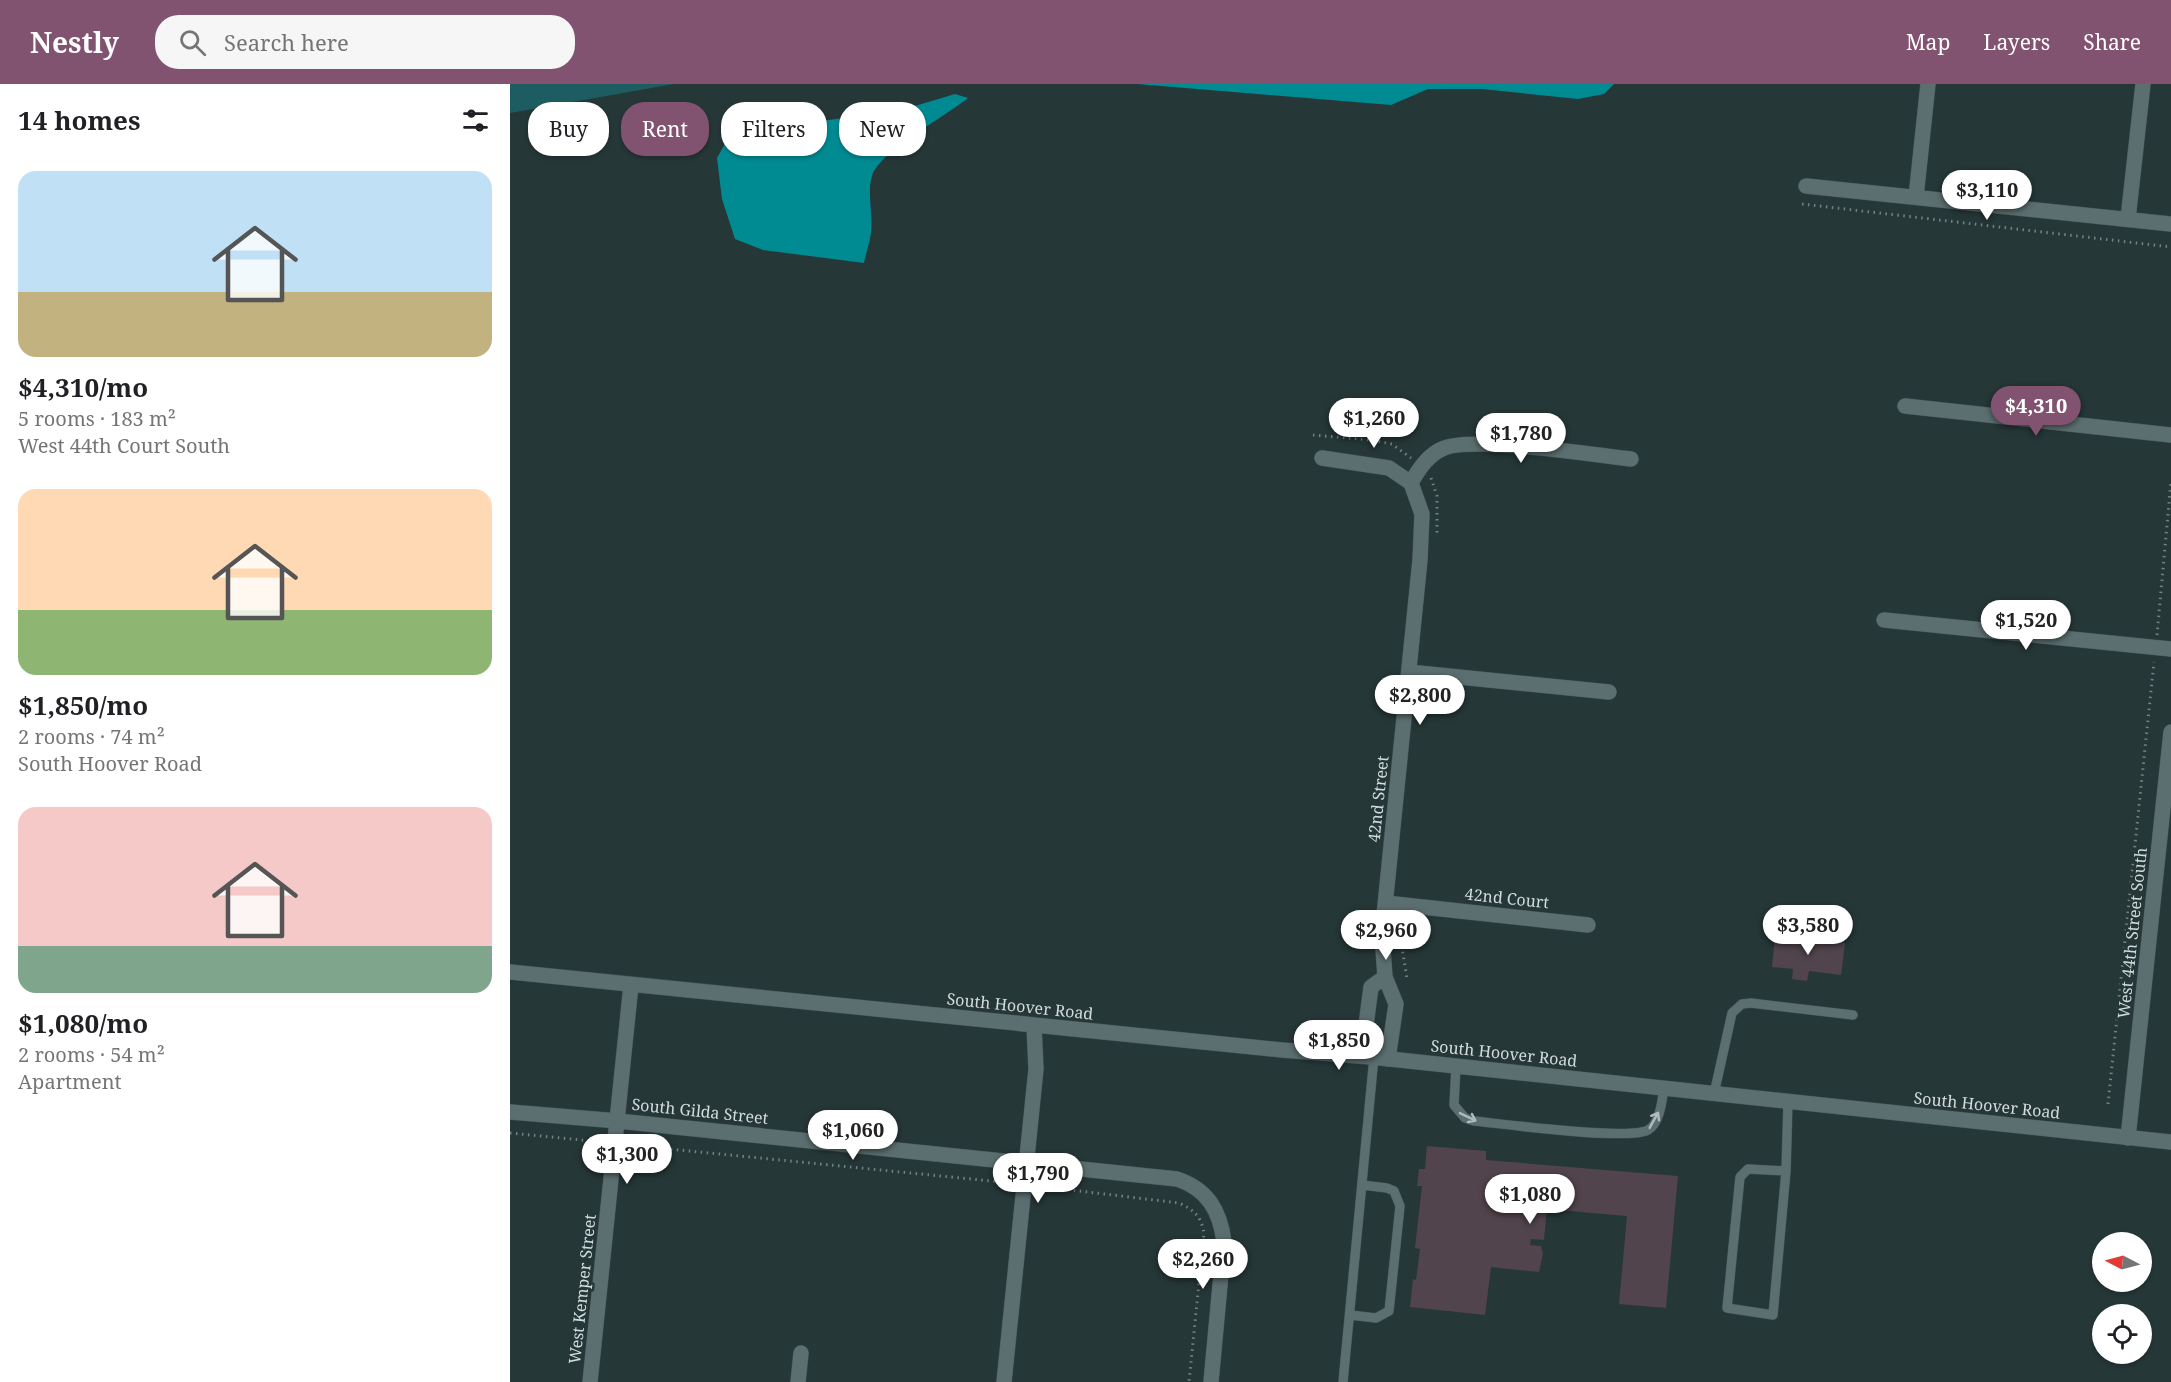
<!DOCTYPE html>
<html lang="en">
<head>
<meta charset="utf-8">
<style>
	:root { --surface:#fff; --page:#f6f6f6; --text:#202124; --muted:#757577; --accent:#815370 }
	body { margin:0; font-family:"Noto Serif",serif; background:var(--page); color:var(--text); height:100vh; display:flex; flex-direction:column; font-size:22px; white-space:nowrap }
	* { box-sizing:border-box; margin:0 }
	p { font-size:20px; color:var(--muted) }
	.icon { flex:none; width:33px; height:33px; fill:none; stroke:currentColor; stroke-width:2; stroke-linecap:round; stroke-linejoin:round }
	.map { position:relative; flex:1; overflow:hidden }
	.drawer { display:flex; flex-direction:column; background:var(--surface); width:510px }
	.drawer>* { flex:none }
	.top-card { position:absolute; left:18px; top:18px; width:570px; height:54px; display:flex; gap:12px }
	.needle { width:39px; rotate:276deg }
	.buttons { position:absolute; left:1582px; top:1148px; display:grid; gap:12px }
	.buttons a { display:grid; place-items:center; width:60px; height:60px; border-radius:50%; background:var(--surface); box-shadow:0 2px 4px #0004; font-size:30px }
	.price { position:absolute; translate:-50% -51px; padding:0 14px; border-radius:21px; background:#fff; color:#222; font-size:20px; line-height:39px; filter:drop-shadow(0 2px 3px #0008) }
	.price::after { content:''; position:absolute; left:50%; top:36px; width:18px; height:14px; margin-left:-9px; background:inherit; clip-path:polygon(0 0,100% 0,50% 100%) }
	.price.selected { background:var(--accent); color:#fff }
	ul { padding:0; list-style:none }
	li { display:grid; align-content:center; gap:12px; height:318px; padding:0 18px }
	li span { display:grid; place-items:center; height:186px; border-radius:18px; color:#555 }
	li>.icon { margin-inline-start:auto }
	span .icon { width:108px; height:108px; fill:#fffc; stroke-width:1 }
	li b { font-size:26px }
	h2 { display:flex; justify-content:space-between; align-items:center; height:72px; padding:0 18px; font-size:26px }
	.tag { padding:0 21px; border-radius:24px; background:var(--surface); box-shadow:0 2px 4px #0004; font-size:21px; line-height:54px }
	.tag.selected { background:var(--accent); color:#fff }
	header { display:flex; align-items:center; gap:36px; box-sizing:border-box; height:84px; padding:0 30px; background:var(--accent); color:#fff }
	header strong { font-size:28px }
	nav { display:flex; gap:33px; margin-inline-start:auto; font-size:21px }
	.search { width:420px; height:54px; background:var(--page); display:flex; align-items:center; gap:15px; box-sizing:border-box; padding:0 21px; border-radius:24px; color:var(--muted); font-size:22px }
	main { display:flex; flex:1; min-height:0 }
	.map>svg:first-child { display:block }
	.green { fill:#1d5d61 }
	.water { fill:#008a92 }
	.building { fill:#52444c }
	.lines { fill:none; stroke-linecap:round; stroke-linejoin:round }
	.service-casing { stroke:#455355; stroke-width:10 }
	.minor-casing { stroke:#455355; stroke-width:16 }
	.tertiary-casing { stroke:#455355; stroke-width:16 }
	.path { stroke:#748283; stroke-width:3; stroke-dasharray:1.5 4.5; stroke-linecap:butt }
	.service { stroke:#5c6f70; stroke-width:9 }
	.minor { stroke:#5c6f70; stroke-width:15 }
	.tertiary { stroke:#5c6f70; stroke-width:15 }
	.oneway { stroke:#afbbbc }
	.labels { text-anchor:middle; stroke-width:5; stroke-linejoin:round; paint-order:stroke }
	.street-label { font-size:16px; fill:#d2dcdd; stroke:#263738 }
</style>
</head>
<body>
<header>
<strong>Nestly</strong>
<div class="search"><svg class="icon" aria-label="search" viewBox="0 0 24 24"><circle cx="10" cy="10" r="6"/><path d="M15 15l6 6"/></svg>Search here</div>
<nav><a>Map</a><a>Layers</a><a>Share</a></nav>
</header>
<main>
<section class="drawer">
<h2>14 homes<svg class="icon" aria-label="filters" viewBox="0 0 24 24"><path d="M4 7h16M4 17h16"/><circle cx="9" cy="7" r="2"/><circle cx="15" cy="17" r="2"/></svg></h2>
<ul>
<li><span style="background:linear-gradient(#bfe0f5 65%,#c2b280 0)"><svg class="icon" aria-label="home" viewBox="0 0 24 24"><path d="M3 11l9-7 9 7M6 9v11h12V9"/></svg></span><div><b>$4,310/mo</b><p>5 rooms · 183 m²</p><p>West 44th Court South</p></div></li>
<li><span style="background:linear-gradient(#ffd9b3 65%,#8fb573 0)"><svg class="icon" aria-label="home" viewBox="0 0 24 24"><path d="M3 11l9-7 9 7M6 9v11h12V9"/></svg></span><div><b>$1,850/mo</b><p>2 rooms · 74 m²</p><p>South Hoover Road</p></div></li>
<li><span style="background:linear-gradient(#f6c9c9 75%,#7fa58c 0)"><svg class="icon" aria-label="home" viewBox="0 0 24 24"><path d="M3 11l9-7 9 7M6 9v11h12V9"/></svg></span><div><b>$1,080/mo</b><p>2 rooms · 54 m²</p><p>Apartment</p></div></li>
</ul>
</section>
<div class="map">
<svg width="1661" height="1298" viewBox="0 0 1661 1298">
	<rect width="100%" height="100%" fill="#263738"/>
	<path class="green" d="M0 0H164L0 29Z"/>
	<path class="water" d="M627 0H1104L1094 10 1068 15 972 5H918L881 21Z
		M445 10 458 14C436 32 369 68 362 92 357 107 363 131 361 148 360 158 356 169 354 179L253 166 225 155 212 115 207 74 218 54 243 47 395 25Z"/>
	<path class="building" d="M1265 851 1335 859 1331 891 1299 887 1297 897 1282 895 1283 885 1262 883Z
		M917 1062 976 1067V1076L1168 1092 1156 1224 1109 1220 1117 1132 1037 1125 1034 1156 1021 1155 1020 1161 1031 1162 1033 1170 1029 1188 981 1183 975 1231 900 1223 903 1195 906 1196 910 1165 905 1164 912 1102H907L909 1085H915Z"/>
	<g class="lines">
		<g class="service-casing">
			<path id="service" d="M946 982 944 1021 955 1034 964 1037C994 1040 1118 1057 1138 1046 1150 1039 1152 1017 1154 1004
				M1204 1010 1222 929 1232 920 1241 919 1343 931
				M1276 1087 1238 1085 1230 1093 1217 1224 1263 1231 1276 1087 1278 1017
				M840 1231 866 1234 879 1227 890 1122 884 1107 877 1104 852 1101
				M833 1298 864 973"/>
		</g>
		<g class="minor-casing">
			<path id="minor" d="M1296 102 1661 140
				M1406 113 1418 0
				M1618 135 1633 0
				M1395 322 1661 351
				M812 374 879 384 901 399
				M901 399C908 386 918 371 932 365 959 351 1084 371 1121 375
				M1374 536 1661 565
				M899 588 1099 608
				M876 819 1078 841
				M875 893 872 851 910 476 912 430 901 399
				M852 972 861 903 875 893 886 920 878 975
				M0 1028 108 1037 667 1095C697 1105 710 1126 714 1158L701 1298
				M1618 1054 1661 648
				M80 1298 121 901
				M288 1298 291 1269
				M494 1298 526 985 524 942"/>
		</g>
		<g class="tertiary-casing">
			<path id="tertiary" d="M0 888 772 966 861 973 1661 1058"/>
		</g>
		<path class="path" d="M1292 120 1661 163
			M803 351 861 356 882 360 901 374
			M921 394 927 412V452
			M1647 551 1661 397
			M889 844 897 895
			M1598 1020 1644 578
			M0 1049 92 1058
			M119 1061 501 1099
			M528 1102 669 1119C684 1126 691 1132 694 1149L679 1298"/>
		<use href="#service" class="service"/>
		<use href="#minor" class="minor"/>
		<use href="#tertiary" class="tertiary"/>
	</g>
	<defs><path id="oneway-shaft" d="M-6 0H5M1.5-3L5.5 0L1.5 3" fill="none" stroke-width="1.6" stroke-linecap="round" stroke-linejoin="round" transform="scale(1.5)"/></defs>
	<g class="oneway">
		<use href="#oneway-shaft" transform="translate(958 1033) rotate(26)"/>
		<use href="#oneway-shaft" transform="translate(1144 1036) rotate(-61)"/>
	</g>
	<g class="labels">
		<g class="street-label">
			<text transform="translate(868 715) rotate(-84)" y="6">42nd Street</text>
			<text transform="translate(997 814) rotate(6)" y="6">42nd Court</text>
			<text transform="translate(1622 849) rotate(-84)" y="6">West 44th Street South</text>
			<text transform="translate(510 922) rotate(6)" y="6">South Hoover Road</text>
			<text transform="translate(994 969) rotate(6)" y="6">South Hoover Road</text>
			<text transform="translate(1477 1021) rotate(6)" y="6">South Hoover Road</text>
			<text transform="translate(190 1027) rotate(6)" y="6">South Gilda Street</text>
			<text transform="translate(72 1205) rotate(-84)" y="6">West Kemper Street</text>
		</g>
	</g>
</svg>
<div class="buttons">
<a><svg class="needle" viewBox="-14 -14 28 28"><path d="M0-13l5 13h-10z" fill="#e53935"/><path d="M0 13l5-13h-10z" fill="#757577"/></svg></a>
<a><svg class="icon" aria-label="locate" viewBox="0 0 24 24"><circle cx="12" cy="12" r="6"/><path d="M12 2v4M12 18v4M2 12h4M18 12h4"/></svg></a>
</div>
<b class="price" style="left:1477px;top:137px">$3,110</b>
<b class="price selected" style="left:1526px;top:353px">$4,310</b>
<b class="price" style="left:864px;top:365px">$1,260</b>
<b class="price" style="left:1011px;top:380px">$1,780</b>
<b class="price" style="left:1516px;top:567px">$1,520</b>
<b class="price" style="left:910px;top:642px">$2,800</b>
<b class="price" style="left:1298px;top:872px">$3,580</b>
<b class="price" style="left:876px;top:877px">$2,960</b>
<b class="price" style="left:829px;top:987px">$1,850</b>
<b class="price" style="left:343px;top:1077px">$1,060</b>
<b class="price" style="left:117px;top:1101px">$1,300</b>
<b class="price" style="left:528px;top:1120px">$1,790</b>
<b class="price" style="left:1020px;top:1141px">$1,080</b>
<b class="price" style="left:693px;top:1206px">$2,260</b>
<div class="top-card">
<a class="tag">Buy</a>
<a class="tag selected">Rent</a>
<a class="tag">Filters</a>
<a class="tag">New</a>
</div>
</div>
</main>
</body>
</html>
